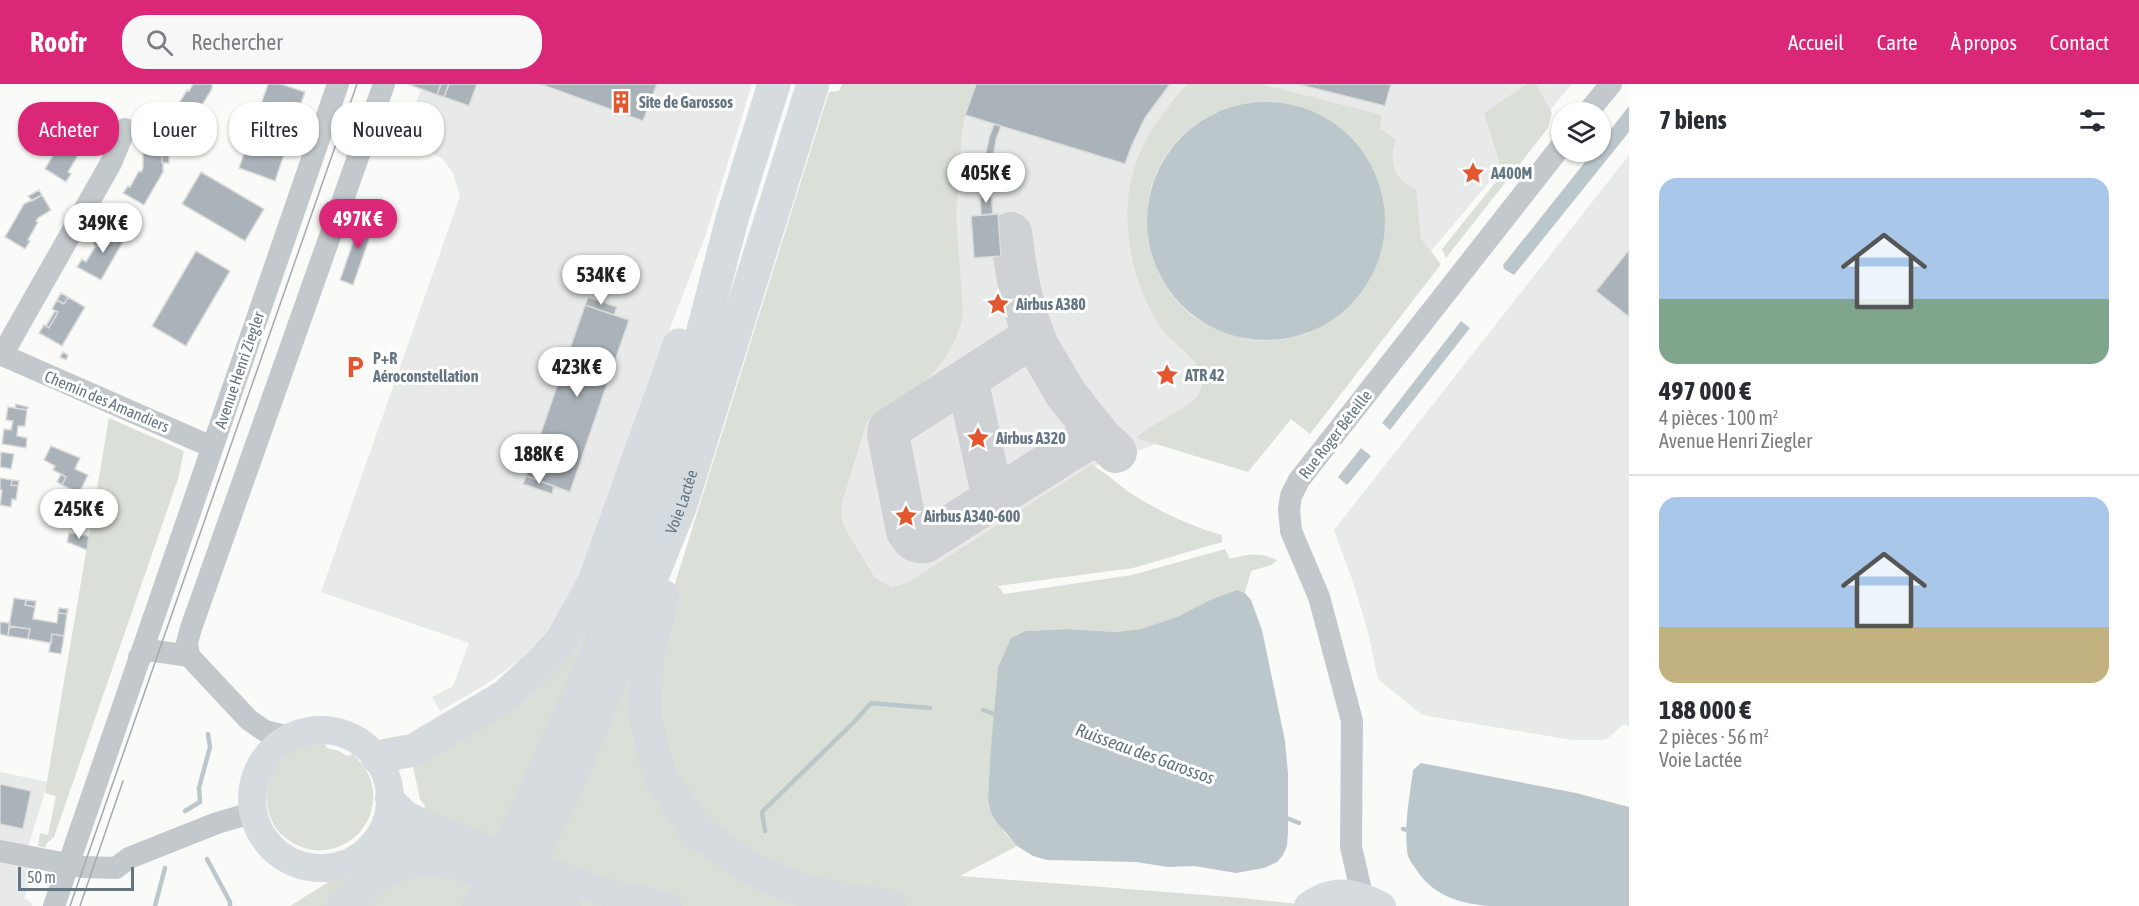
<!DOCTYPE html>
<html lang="fr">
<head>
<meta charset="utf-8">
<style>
	:root { --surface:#fff; --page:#f7f7f7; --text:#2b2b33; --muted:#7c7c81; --line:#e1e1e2; --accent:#db2777 }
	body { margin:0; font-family:"Asap Condensed",sans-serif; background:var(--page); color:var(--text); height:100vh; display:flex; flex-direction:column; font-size:22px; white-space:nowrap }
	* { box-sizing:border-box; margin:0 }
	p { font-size:20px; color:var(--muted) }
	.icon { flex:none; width:33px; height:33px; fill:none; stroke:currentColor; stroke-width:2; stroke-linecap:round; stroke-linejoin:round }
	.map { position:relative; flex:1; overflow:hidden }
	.sheet { display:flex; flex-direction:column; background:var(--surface); width:510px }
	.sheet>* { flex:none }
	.top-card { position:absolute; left:18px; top:18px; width:570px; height:54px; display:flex; gap:12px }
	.fabs { position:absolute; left:1551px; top:18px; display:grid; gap:12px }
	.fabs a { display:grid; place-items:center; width:60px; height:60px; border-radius:50%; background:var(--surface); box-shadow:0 2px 4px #0004; font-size:30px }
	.scale { position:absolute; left:18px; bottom:15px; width:116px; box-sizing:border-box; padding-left:6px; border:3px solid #657683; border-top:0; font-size:16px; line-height:21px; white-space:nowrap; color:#657683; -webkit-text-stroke:4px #fff; paint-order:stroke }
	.price { position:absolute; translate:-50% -51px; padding:0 14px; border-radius:21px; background:#fff; color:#222; font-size:20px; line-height:39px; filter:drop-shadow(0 2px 3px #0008) }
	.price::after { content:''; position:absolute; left:50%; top:36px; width:18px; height:14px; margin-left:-9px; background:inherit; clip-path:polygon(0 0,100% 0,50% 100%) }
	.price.selected { background:var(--accent); color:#fff }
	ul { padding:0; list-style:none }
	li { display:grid; align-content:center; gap:12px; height:318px; padding:0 30px }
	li+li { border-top:2px solid var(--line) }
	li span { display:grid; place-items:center; height:186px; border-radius:18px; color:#555 }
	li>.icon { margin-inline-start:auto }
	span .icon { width:108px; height:108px; fill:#fffc; stroke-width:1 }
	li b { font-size:26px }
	h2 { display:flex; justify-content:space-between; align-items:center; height:72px; padding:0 30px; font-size:26px }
	.chip { padding:0 21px; border-radius:24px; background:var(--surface); box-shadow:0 2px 4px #0004; font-size:21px; line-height:54px }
	.chip.selected { background:var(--accent); color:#fff }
	header { display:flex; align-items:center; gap:36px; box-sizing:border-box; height:84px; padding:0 30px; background:var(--accent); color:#fff }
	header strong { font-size:28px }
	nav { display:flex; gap:33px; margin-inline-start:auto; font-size:21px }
	.search { width:420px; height:54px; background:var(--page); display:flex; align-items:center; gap:15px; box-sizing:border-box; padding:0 21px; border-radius:24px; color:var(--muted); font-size:22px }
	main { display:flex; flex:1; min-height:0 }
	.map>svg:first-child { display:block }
	.built { fill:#e8e9e9 }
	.green { fill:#dadfd7; fill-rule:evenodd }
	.water { fill:#bbc7cb }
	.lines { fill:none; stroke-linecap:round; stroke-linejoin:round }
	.stream { stroke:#bbc7cb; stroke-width:4.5 }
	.taxiway { stroke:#ced2d4; stroke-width:42 }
	.building { fill:#aab3b9; stroke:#dcdcda; stroke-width:1.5 }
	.minor { stroke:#c3c8cc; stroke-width:22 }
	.major { stroke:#d6dbdf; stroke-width:28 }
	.highway { stroke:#d6dbdf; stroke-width:33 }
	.tram { stroke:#a2aab0; stroke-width:1.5 }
	.labels { text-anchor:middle; stroke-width:6; stroke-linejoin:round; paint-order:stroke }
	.poi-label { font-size:16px; font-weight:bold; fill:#657683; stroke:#fff; text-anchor:start }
	.street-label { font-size:16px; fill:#657683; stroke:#fff }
	.water-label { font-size:18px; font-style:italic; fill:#60757c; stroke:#fff }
</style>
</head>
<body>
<header>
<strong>Roofr</strong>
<div class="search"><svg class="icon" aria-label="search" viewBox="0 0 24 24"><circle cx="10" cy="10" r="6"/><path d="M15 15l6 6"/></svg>Rechercher</div>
<nav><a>Accueil</a><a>Carte</a><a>À propos</a><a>Contact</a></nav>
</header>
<main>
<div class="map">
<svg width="1629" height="822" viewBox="0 0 1629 822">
	<rect width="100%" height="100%" fill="#fafaf8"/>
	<path class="built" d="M408 0H752L706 150 640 323 578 503 554 540 522 575 485 601 440 627 432 613 453 602 469 559 321 508 460 112 453 89 442 74 401 58 421 6Z
		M962 0H1572L1318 301 1096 382 893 508 879 503 829 430Z
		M1629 71V643L1624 640 1607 655 1602 656H1572L1422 631 1378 595 1368 548 1354 501 1334 446Z
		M0 688 48 698 29 760 33 790 24 814 32 819V822H0Z"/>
	<path class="green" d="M842 0H976L965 31 962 47 956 132 963 228C960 255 940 287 918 303 901 315 882 321 867 337L842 418 841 434 847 448 875 494 892 503 907 499 1091 381C1105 387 1118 401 1132 410 1160 428 1190 442 1222 451V458L1133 484 998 502 1004 510 1132 491 1225 465 1230 475C1248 470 1260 468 1277 476L1271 481 1251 487 1245 509 1237 506 1212 515 1177 533 1141 545 1116 548 1068 545 1026 547 993 653 990 675 988 716 1004 748 1017 762 960 792 1243 814 1317 822H290L330 797 349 793 367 783 407 767 425 722 420 715 413 682 601 501 657 646 662 541 829 8 839 7Z
		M1188 0H1260L1382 31 1380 44 1396 56C1391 68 1391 83 1400 94 1403 99 1412 102 1416 106L1421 155 1441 180 1310 350 1291 335 1248 388 1136 354C1154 339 1178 329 1194 316 1198 312 1201 306 1202 300 1206 280 1177 263 1166 250 1135 212 1120 145 1131 97 1136 72 1149 48 1164 28 1172 18 1179 8 1188 0ZM1216 28 1346 49C1366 70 1377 90 1384 118L1308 250C1290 254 1273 258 1254 257 1243 256 1230 248 1219 244 1212 242 1204 240 1198 236 1187 229 1176 217 1169 207 1140 165 1138 107 1170 65 1182 49 1198 38 1216 28Z
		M1527 0H1536L1552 29 1548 44 1446 174 1442 165 1503 89 1484 29Z
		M109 334 184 367 178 395 54 753 47 759 45 764 38 762 40 749 48 751 56 712 45 709Z
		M324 659 327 664 339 667 347 672 353 670C361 679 370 689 372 701 382 748 330 784 290 757 280 751 272 741 269 729 265 715 265 702 272 689 283 669 301 660 324 659Z"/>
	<path class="water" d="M1147 137a119 119 0 1 1 238 0a119 119 0 1 1-238 0Z
		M1629 22V48L1514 191 1504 185 1503 181 1593 68H1600L1601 58Z
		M1461 237 1470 244 1390 346 1382 339Z
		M1361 364 1371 372 1347 401 1338 393Z
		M1237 506 1245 509 1251 516 1262 546 1285 657 1288 689V747L1287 762 1283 771 1277 778 1264 784 1236 789 1194 782 1168 783 1136 778 1047 776 1033 772 1017 762 995 736 991 728 988 716 990 675 998 584 1011 554 1026 547 1068 545 1116 548 1141 545 1177 533 1212 515Z
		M1421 679 1576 709 1629 723V822H1489C1457 819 1431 811 1414 782 1410 777 1407 772 1407 765 1404 740 1410 711 1413 686Z"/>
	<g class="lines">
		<path class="stream" d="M983 626 999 632
			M185 727 200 718 199 704 210 663 208 650
			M1284 733 1299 739
			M1403 745 1413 747
			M765 747 762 728 853 639 871 619 930 624
			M207 775 230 818V822
			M155 822 165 784"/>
		<path class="taxiway" d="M1011 149C1016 189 1022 227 1039 264
			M974 290 969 299V304L990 401 997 409 1004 408
			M1101 354 1066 310 1039 264 1032 259H1023L889 345 888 350 907 447C912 455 915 459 925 458L1091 353 1101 354 1116 368"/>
	</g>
	<path class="building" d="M193 0H212V5L189 42 171 32 187 6 189 7Z
		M268 0H281L305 8 275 97 239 84Z
		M408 0H441L437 11Z
		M441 0H449L444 13 437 11Z
		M449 0H477L469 22 444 13Z
		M540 0H657L643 37Z
		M976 0H1170L1145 34 1132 61 1125 80 965 31Z
		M1297 0H1391L1385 22Z
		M71 40 85 48 82 54 89 59 84 68 78 64 75 69 77 73 68 88 71 90 66 98 45 85Z
		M994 40 1001 42 996 56 991 84 989 108 982 109 983 82 989 54Z
		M392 55 398 57 395 65 389 63Z
		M143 68H162V79H163V88L144 121 123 109 128 102 130 103 139 87 141 88 143 84Z
		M162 68H169V79H162Z
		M201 88 264 125 245 157 182 120Z
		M39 106 42 111 32 117 28 112Z
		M991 108 993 130 981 131 980 109Z
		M42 111 51 126 38 134 36 137 38 138 28 156 30 157 25 165 5 153 24 120Z
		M363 130 376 135 353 201 340 196Z
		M998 130 1001 172 974 174 971 132Z
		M109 145 125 154 101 196 77 183 82 175 86 178 95 163 102 161 100 148Z
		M101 154 102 161 95 163 93 156Z
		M1629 166V233L1596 207Z
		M196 167 230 187 186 262 152 242Z
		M61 209 68 213 64 220 57 216Z
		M68 213 85 223 62 262 39 249 44 241 49 244 58 228 52 225 57 216 64 220Z
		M588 213 617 223 614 231 585 221Z
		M585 221 629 236 570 408 526 392Z
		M55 227 58 228 49 244 46 242Z
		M63 268 68 271 66 276 60 273Z
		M16 320 28 323 27 326 15 324Z
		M8 323 27 326 25 342H18L17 352 27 354 26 364 2 360 4 345 11 346 13 337 6 336Z
		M51 362 80 374 75 385 88 391 79 409 62 401 66 393 53 386 55 382 44 376Z
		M1 368 14 370 11 385 0 383Z
		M61 390 66 393 62 401 57 398Z
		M526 392 554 402 552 410 523 400Z
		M0 394 12 396 11 401 18 402 16 416 12 415 11 423 0 421 2 406H0Z
		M12 396 19 397 18 402 11 401Z
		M69 449 89 452 87 466 67 458Z
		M14 514 26 516 25 521 35 523 33 535 57 539 58 529 67 530 64 552 52 550 51 559 28 555 30 545 9 542Z
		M26 516 36 517 35 523 25 521Z
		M59 524 68 525 67 530 58 529Z
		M0 538 10 539 8 552 0 550Z
		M9 542 30 545 28 555 8 552Z
		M52 550 64 552 61 570 49 568Z
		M0 700 31 707 23 745 0 740Z"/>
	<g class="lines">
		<path class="minor" d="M1588 28 1611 0
			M0 270 212 363
			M2 271 111 79 125 45
			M189 572 187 559 191 544 384 0
			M139 573 149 566 189 572 249 636 265 647 289 653
			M0 767 83 783 116 784 129 774 217 739 252 729
			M1362 811 1351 763 1352 637 1319 513 1291 447 1289 425 1291 412 1299 396 1562 61
			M54 822 338 0"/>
		<path class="major" d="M252 715a69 69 0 1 1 138 0a69 69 0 1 1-138 0Z
			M389 714 405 730 427 741 604 808 668 822
			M369 765C374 762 380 758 386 757 407 752 431 767 448 778L567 822
			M1308 822C1333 803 1356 808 1382 822"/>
		<g class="highway">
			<path d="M663 512 648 569 644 627 659 690 697 747 751 785 796 804 847 816 889 822"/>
			<path d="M377 673 414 666 505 612 540 580 562 556 594 498 679 261"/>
			<path d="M344 822C362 805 381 785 405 779 418 776 434 778 448 778"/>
			<path d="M479 822 525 730 585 596 618 513 681 331 732 135 774 0"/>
			<path id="s1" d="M508 822 575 684 681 421 813 0"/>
		</g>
		<path class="tram" d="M70 822 357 0
			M80 822 123 697"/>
	</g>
	<defs>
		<g id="building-bare" transform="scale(1.8)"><path d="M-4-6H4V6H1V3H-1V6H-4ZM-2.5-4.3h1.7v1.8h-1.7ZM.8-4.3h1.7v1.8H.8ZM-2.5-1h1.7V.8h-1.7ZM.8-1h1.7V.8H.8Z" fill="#e4572e" stroke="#fff" stroke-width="2.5" paint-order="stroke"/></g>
		<g id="sight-bare" transform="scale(1.8)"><path d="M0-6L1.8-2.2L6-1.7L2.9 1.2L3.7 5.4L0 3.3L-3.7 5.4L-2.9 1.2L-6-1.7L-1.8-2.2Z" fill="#e4572e" stroke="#fff" stroke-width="2.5" paint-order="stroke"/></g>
		<g id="parking-bare" transform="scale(1.8)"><path d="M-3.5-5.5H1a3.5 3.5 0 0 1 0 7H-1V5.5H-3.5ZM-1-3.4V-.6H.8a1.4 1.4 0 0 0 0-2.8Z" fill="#e4572e" stroke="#fff" stroke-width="2.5" paint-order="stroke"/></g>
	</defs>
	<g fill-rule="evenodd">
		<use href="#building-bare" x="621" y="18"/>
		<use href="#sight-bare" x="1473" y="89"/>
		<use href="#sight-bare" x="998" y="220"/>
		<use href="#parking-bare" x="355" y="283"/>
		<use href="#sight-bare" x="1167" y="291"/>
		<use href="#sight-bare" x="978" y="354"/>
		<use href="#sight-bare" x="906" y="432"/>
	</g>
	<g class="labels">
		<g class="poi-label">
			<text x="639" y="24">Site de Garossos</text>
			<text x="1491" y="95">A400M</text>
			<text x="1016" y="226">Airbus A380</text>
			<text x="373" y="280">P+R<tspan x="373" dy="18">Aéroconstellation</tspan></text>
			<text x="1185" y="297">ATR 42</text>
			<text x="996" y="360">Airbus A320</text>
			<text x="924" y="438">Airbus A340-600</text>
		</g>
		<g class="street-label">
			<text transform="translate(239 286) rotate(-71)" y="6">Avenue Henri Ziegler</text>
			<text transform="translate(107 317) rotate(23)" y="6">Chemin des Amandiers</text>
			<text transform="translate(1335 350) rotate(-52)" y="6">Rue Roger Béteille</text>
			<text dy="6" stroke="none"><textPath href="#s1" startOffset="440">Voie Lactée</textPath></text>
		</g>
		<g class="water-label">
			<text transform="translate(1145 670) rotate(20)" y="6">Ruisseau des Garossos</text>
		</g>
	</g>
</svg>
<div class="fabs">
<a><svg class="icon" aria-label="layers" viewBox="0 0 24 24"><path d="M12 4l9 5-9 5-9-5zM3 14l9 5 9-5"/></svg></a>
</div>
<div class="scale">50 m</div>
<b class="price" style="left:986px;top:120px">405K €</b>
<b class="price selected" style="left:358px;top:166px">497K €</b>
<b class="price" style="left:103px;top:170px">349K €</b>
<b class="price" style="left:601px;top:222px">534K €</b>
<b class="price" style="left:577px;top:314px">423K €</b>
<b class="price" style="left:539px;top:401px">188K €</b>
<b class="price" style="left:79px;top:456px">245K €</b>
<div class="top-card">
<a class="chip selected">Acheter</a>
<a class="chip">Louer</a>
<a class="chip">Filtres</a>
<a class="chip">Nouveau</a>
</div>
</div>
<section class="sheet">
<h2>7 biens<svg class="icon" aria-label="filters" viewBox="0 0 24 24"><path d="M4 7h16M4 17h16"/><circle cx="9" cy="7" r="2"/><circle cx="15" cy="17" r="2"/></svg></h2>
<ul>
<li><span style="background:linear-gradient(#a9c7e8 65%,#7fa58c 0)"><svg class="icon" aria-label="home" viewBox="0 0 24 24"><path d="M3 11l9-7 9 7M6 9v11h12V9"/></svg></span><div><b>497 000 €</b><p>4 pièces · 100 m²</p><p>Avenue Henri Ziegler</p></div></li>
<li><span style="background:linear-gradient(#a9c7e8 70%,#c2b280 0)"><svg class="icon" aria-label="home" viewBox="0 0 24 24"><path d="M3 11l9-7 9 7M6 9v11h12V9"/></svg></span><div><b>188 000 €</b><p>2 pièces · 56 m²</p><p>Voie Lactée</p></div></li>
</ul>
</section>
</main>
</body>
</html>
